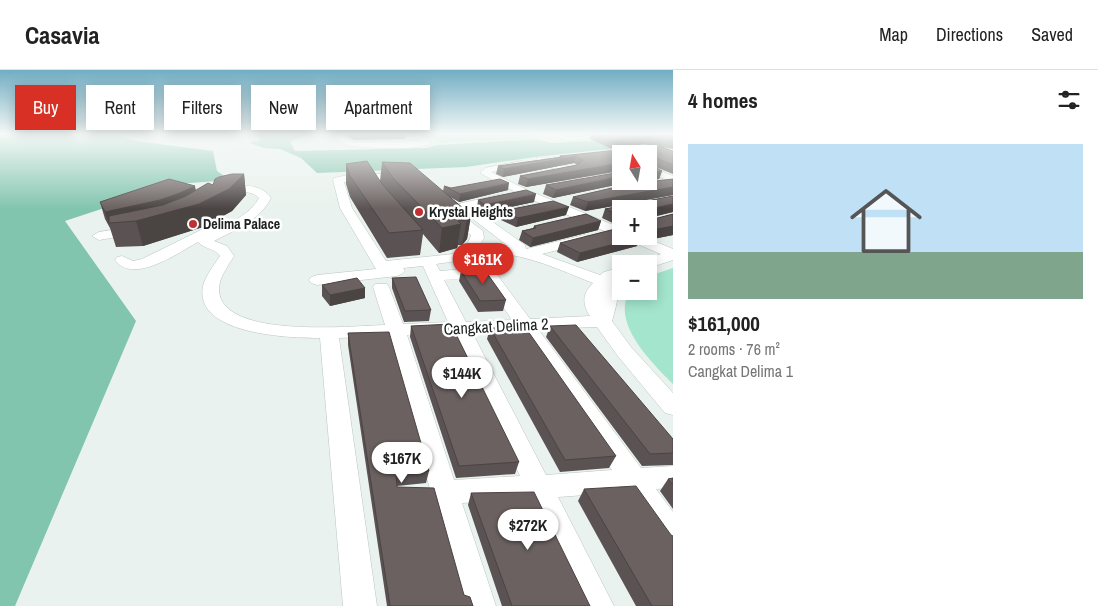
<!DOCTYPE html>
<html lang="en">
<head>
<meta charset="utf-8">
<style>
	:root { --surface:#fff; --page:#f2f2f2; --text:#222; --muted:#767676; --line:#e0e0e0; --accent:#d93025 }
	body { margin:0; font-family:"Archivo Narrow",sans-serif; background:var(--page); color:var(--text); height:100vh; display:flex; flex-direction:column; font-size:19px; white-space:nowrap }
	* { box-sizing:border-box; margin:0 }
	p { font-size:16px; color:var(--muted) }
	.icon { flex:none; width:28px; height:28px; fill:none; stroke:currentColor; stroke-width:2; stroke-linecap:round; stroke-linejoin:round }
	.map { position:relative; flex:1; overflow:hidden }
	.side { display:flex; flex-direction:column; background:var(--surface); width:425px }
	.side>* { flex:none }
	.top-card { position:absolute; left:15px; top:15px; width:475px; height:45px; display:flex; gap:10px }
	.needle { width:32px; rotate:349deg }
	.tools { position:absolute; left:612px; top:75px; display:grid; gap:10px }
	.tools a { display:grid; place-items:center; width:45px; height:45px; border-radius:0px; background:var(--surface); box-shadow:0 2px 12px #0003; font-size:25px }
	.price { position:absolute; translate:-50% -42px; padding:0 11px; border-radius:18px; background:#fff; color:#222; font-size:16px; line-height:32px; filter:drop-shadow(0 1px 2px #0008) }
	.price::after { content:''; position:absolute; left:50%; top:30px; width:15px; height:11px; margin-left:-8px; background:inherit; clip-path:polygon(0 0,100% 0,50% 100%) }
	.price.selected { background:var(--accent); color:#fff }
	ul { padding:0; list-style:none }
	li { display:grid; align-content:center; gap:10px; height:265px; padding:0 15px }
	li span { display:grid; place-items:center; height:155px; border-radius:0px; color:#555 }
	li>.icon { margin-inline-start:auto }
	span .icon { width:90px; height:90px; fill:#fffc; stroke-width:1 }
	li b { font-size:21px }
	h2 { display:flex; justify-content:space-between; align-items:center; height:60px; padding:0 15px; font-size:21px }
	.pill { padding:0 18px; border-radius:0px; background:var(--surface); box-shadow:0 2px 12px #0003; font-size:18px; line-height:45px }
	.pill.selected { background:var(--accent); color:#fff }
	header { display:flex; align-items:center; gap:30px; box-sizing:border-box; height:70px; padding:0 25px; background:var(--surface); border-bottom:1px solid var(--line) }
	header strong { font-size:24px }
	nav { display:flex; gap:28px; margin-inline-start:auto; font-size:18px }
	main { display:flex; flex:1; min-height:0 }
	.map>svg:first-child { display:block }
	.green { fill:#a3e5cd }
	.forest { fill:#82c5ae }
	.lines { fill:none; stroke-linecap:round; stroke-linejoin:round }
	.minor-casing { stroke:#bbc5c1; stroke-width:1 }
	.minor { fill:#fff; fill-rule:evenodd }
	.wall { fill:#5b5353 }
	.shaded-wall { fill:#4a4443 }
	.building { fill:#6a6160; stroke:#4a4443 }
	.poi-dot { fill:#bf3032; stroke:#fff; stroke-width:2 }
	.labels { text-anchor:middle; stroke-width:5; stroke-linejoin:round; paint-order:stroke }
	.far-poi-label { font-size:14px; font-weight:bold; fill:#1c201e; stroke:#fff; text-anchor:start }
	.street-label { font-size:16px; fill:#1c201e; stroke:#fff }
</style>
</head>
<body>
<header>
<strong>Casavia</strong>
<nav><a>Map</a><a>Directions</a><a>Saved</a></nav>
</header>
<main>
<div class="map">
<svg width="673" height="536" viewBox="0 0 673 536">
	<rect width="100%" height="100%" fill="#e9f2ee"/>
	<path class="green" d="M430 64H533L539 68 439 73Z
		M673 198V314C652 293 610 252 630 221H649V206Z"/>
	<path class="forest" d="M0 64H115L136 71 213 81 217 101 230 110 177 114 65 151 136 251 15 536H0Z
		M254 64H309L290 71 295 81 426 78 437 75 537 69 551 73 673 66 654 74 535 87 466 97 317 103 301 88 280 79 264 78 249 73 261 70Z"/>
	<g class="lines">
		<g class="minor-casing">
			<path id="minor" d="M336 64H345L343 66 353 72 421 71 414 64H423L431 73C420 81 368 78 353 76 346 76 342 72 336 68Z
				M550 64 569 67 612 64 568 71Z
				M540 87 596 107 597 109 596 111H588L537 92V88Z
				M522 91 527 94 525 96 491 102 527 120 621 158V166H642L673 179V190L649 198V194H639L641 191 661 184 625 169 624 166H616L519 124 480 103 485 98Z
				M649 96 673 106V113L649 102Z
				M406 103 409 104V108L344 112 352 138 386 191 453 184C462 180 469 174 471 165L446 145 444 142 450 138 454 139 483 161 484 168 478 178 494 175 508 176 456 136 458 134 502 124 506 125 508 127 506 129 471 137 482 145 527 135 531 137 533 139 531 141 490 150 525 175 526 179 584 165 589 166 591 169 589 172 542 184 600 205 604 202 621 197C621 215 617 234 612 251L631 277 673 323V345L665 343 617 285 597 257 538 259 641 398 673 396V418L656 419 673 442V480L663 476 626 422 558 427 614 536H580L530 429 462 433 496 536H462L388 266 339 268 377 536H343L320 268C291 268 193 265 203 216 206 205 214 195 220 186 215 178 204 179 198 172 178 183 133 215 115 190L117 187 122 186 133 191 142 189 209 156 214 155 220 158C234 151 251 143 259 128 249 118 233 123 220 126L215 123 216 121C235 116 258 110 271 128 259 151 235 160 214 171L227 176 234 186C228 196 218 209 219 221 223 269 351 256 385 255L373 217 375 214H387L389 217 403 254 448 252 423 196 403 198 405 201 402 204 397 206 317 215 311 213 309 210 311 207 317 205 376 199 340 138 333 110 334 108 347 105ZM477 179 473 191 477 198 440 201 436 194 464 190ZM494 183C529 185 560 200 593 213 582 224 582 234 590 246L530 249 487 191 489 184ZM483 207 512 250 466 252 444 210ZM519 260 612 400 546 405 472 262ZM453 263 520 406 454 410 407 265Z
				M136 156 141 157 142 160 141 163 99 170 92 166 99 162Z"/>
		</g>
		<use href="#minor" class="minor"/>
	</g>
	<path class="wall" d="M346 64H406L405 69 354 70 346 66Z
		M591 64H673V79L662 77 673 81V104L651 95 662 101 659 109 649 110V84H621V101L526 117 518 114 520 106 577 95 574 93 503 107 496 104 498 96 559 87 560 86 660 77 644 74 610 78 590 69Z
		M382 92 443 121 444 116 451 118 508 120 459 132 450 127 471 145 467 169 462 175H458L457 178 439 183 423 164 420 185 387 188 350 127 346 114V94L380 111Z
		M244 104 246 125 232 141 203 157 143 176 116 177 110 158 105 149 100 132 196 121Z
		M673 109V125L634 132H641L673 126V142L651 147V148L654 149 673 144V165L653 169 647 166H649V139H621V155H617L602 148 605 139 625 135 626 134 585 141 570 135 573 127Z
		M625 113 553 128 543 124 546 115Z
		M478 130 534 132 483 143 477 138Z
		M502 141 566 145 516 157 501 150Z
		M601 151 598 160 530 177 519 170 522 161 533 158 534 156Z
		M560 173 637 176 577 192 557 182Z
		M461 201 506 230 503 241 478 242 459 211Z
		M392 208 431 240 429 251 404 252 392 218Z
		M322 215 365 218V228L330 236 322 226Z
		M411 256 519 392 515 404 456 408 410 267Z
		M550 256 673 369V395L642 396 546 267Z
		M490 258 616 386 609 398 560 402 487 269Z
		M348 263 429 401 426 413 397 416V417L464 525 473 536H387L348 275Z
		M673 408V439L660 421 668 409Z
		M584 419 671 465 673 536H636L578 431Z
		M471 423 590 536H502L468 435Z"/>
	<path class="shaded-wall" d="M646 67 644 74 610 78 612 71Z
		M576 86 574 93 503 107 504 99Z
		M621 93V100L526 117 528 109Z
		M662 101 659 109 649 110V103Z
		M244 104 246 125 232 141 203 157 143 176 136 151 109 153 110 158 105 142 195 116 198 131Z
		M621 106V111H640L625 113 553 128 556 120Z
		M509 113 508 120 459 132 460 124Z
		M673 117V125L585 141 588 132Z
		M536 124 534 132 483 143 485 135Z
		M673 134V142L649 148 651 139Z
		M569 137 566 145 516 157 518 148Z
		M471 145 467 169 462 175 467 150Z
		M621 146V155H617Z
		M601 151 598 160 530 177 533 168Z
		M461 154 457 178 439 183 442 158Z
		M673 156V165L653 169 658 159Z
		M641 167 637 176 577 192 580 183Z
		M365 218V228L330 236V225Z"/>
	<path class="building" d="M595 64H673V72L646 67 612 71Z
		M647 77H661L673 81V95L653 87 650 89V94L662 101 649 103V84H621V93L528 109 520 106 577 95 583 90 576 86 504 99 498 96 563 87 560 86Z
		M367 91 382 114 423 160 389 163 350 106 346 94Z
		M382 92 410 93 471 145 467 150 458 151 461 154 442 158 393 108Z
		M621 102V106L556 120 546 115Z
		M232 104H244L229 119 199 134 136 151 109 153V146L163 135 186 126 208 113 213 115 215 109 219 107Z
		M169 109 195 116 180 123 160 130 105 142 100 132Z
		M500 109 509 113 460 124 444 116 451 118Z
		M673 109V117L588 132 573 127 629 114Z
		M526 120 536 124 485 135 478 130Z
		M673 126V134L651 139V148L654 149 673 144V156L658 159 649 156V139H621V146L605 139 625 135 626 132H641Z
		M553 131 569 137 518 148 502 141Z
		M586 144 601 151 533 168 522 161 536 158 534 156Z
		M619 158H621V166L641 167 580 183 560 173Z
		M484 199 506 230 480 231 461 201Z
		M416 207 431 240 405 241 392 208Z
		M357 208 365 218 330 225 322 215Z
		M451 254 519 392 459 396 411 256Z
		M576 255 673 369V383L650 384 550 256Z
		M525 257 616 386 565 390 490 258Z
		M389 262 429 401 396 404 397 417 434 418 464 525 470 527 473 536H390L348 263Z
		M673 408V415L668 409Z
		M636 416 671 465 673 466V536H652L584 419Z
		M534 422 590 536H512L471 423Z"/>
	<linearGradient id="sky" x2="0" y2="1"><stop stop-color="#71adc3"/><stop offset="0.46" stop-color="#f5f9f7"/><stop offset="1" stop-color="#f5f9f7" stop-opacity="0"/></linearGradient>
	<rect width="673" height="139" fill="url(#sky)"/>
	<g class="poi-dot">
		<circle cx="419" cy="142" r="5"/>
		<circle cx="193" cy="154" r="5"/>
	</g>
	<g class="labels">
		<g class="far-poi-label">
			<text x="429" y="147">Krystal Heights</text>
			<text x="203" y="159">Delima Palace</text>
		</g>
		<g class="street-label">
			<text transform="translate(496 256) rotate(-3)" y="6">Cangkat Delima 2</text>
		</g>
	</g>
</svg>
<div class="tools">
<a><svg class="needle" viewBox="-14 -14 28 28"><path d="M0-13l5 13h-10z" fill="#e53935"/><path d="M0 13l5-13h-10z" fill="#767676"/></svg></a>
<a>+</a>
<a>−</a>
</div>
<b class="price selected" style="left:483px;top:215px">$161K</b>
<b class="price" style="left:462px;top:329px">$144K</b>
<b class="price" style="left:402px;top:414px">$167K</b>
<b class="price" style="left:528px;top:481px">$272K</b>
<div class="top-card">
<a class="pill selected">Buy</a>
<a class="pill">Rent</a>
<a class="pill">Filters</a>
<a class="pill">New</a>
<a class="pill">Apartment</a>
</div>
</div>
<section class="side">
<h2>4 homes<svg class="icon" aria-label="filters" viewBox="0 0 24 24"><path d="M4 7h16M4 17h16"/><circle cx="9" cy="7" r="2"/><circle cx="15" cy="17" r="2"/></svg></h2>
<ul>
<li><span style="background:linear-gradient(#bfe0f5 70%,#7fa58c 0)"><svg class="icon" aria-label="home" viewBox="0 0 24 24"><path d="M3 11l9-7 9 7M6 9v11h12V9"/></svg></span><div><b>$161,000</b><p>2 rooms · 76 m²</p><p>Cangkat Delima 1</p></div></li>
</ul>
</section>
</main>
</body>
</html>
